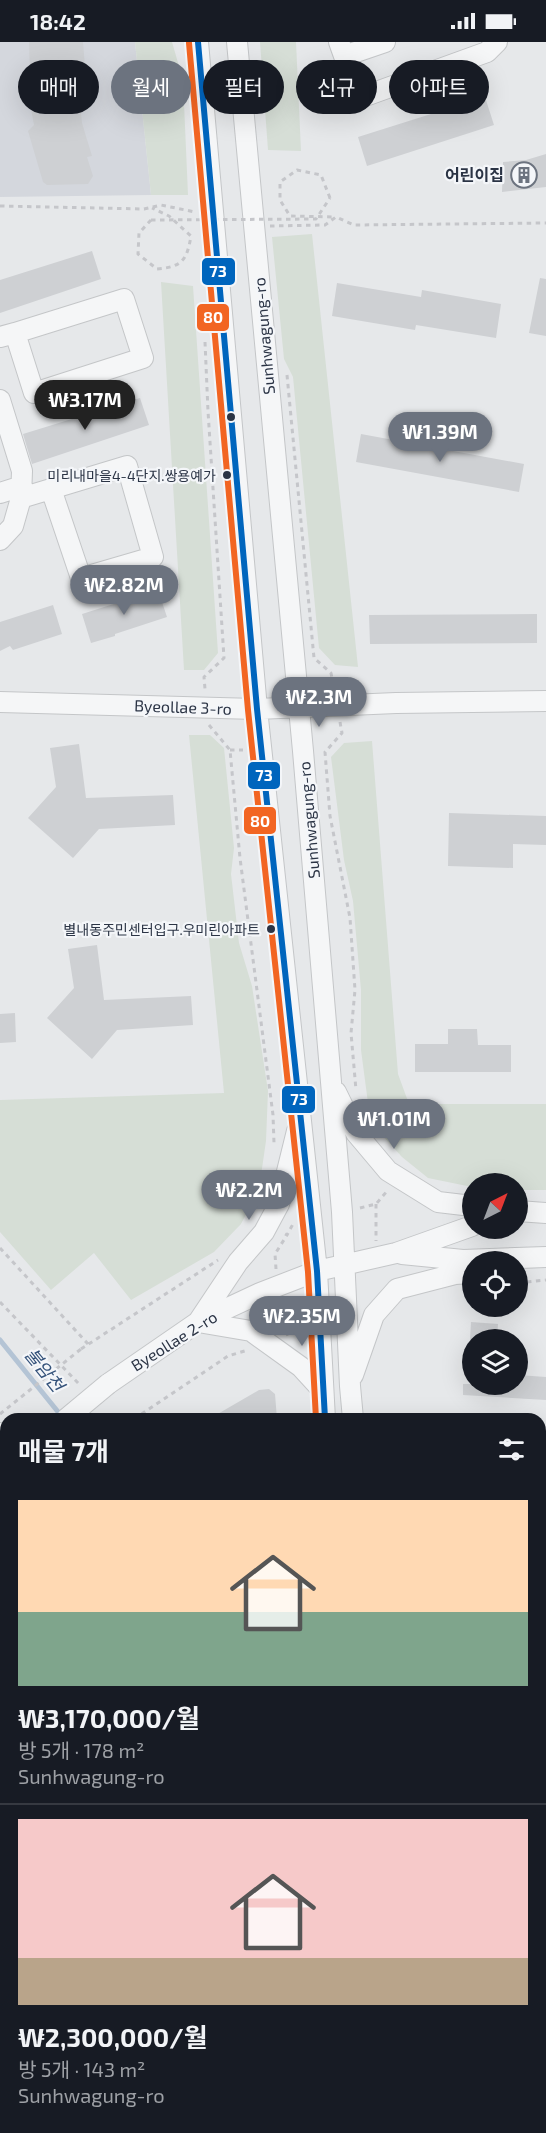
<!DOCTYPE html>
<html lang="ko">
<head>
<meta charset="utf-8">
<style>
	:root { --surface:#171b24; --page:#20242c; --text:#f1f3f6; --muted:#9ea1a6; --line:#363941; --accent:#6c737f }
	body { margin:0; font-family:"Exo 2","Noto Sans KR",sans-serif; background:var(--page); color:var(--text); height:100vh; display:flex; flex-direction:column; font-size:22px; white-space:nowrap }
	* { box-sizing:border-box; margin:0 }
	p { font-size:20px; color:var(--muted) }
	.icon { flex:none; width:33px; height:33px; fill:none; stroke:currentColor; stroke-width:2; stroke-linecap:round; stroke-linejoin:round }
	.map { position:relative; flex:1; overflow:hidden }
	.details { position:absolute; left:0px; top:1371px; width:546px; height:720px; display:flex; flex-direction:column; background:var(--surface); border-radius:18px 18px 0 0; box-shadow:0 6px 24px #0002 }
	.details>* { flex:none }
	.guide { position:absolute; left:18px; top:18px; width:510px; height:54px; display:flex; gap:12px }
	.needle { width:39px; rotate:42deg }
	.buttons { position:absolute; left:462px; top:1131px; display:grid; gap:12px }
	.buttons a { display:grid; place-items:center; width:66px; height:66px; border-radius:50%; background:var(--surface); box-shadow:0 6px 24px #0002; font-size:30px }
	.price { position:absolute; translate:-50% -51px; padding:0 14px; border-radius:21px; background:var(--accent); color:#fff; font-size:20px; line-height:39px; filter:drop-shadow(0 2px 3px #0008) }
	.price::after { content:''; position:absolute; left:50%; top:36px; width:18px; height:14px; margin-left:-9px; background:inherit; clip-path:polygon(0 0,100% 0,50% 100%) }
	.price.on { background:#222; color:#fff }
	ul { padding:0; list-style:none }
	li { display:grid; align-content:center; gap:12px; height:318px; padding:0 18px }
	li+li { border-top:2px solid var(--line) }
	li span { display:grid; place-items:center; height:186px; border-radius:0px; color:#555 }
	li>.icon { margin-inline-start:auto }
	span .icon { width:108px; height:108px; fill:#fffc; stroke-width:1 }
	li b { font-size:26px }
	h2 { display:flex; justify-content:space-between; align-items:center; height:72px; padding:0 18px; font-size:26px }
	.tag { padding:0 21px; border-radius:27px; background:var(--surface); box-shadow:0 6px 24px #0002; font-size:21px; line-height:54px }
	.tag.on { background:var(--accent); color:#fff }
	.status { display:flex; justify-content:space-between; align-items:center; height:42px; padding:0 30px; background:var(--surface); direction:ltr }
	.status svg { height:16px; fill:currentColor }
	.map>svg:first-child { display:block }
	.built { fill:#d4d7dd }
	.green { fill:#d6ded6 }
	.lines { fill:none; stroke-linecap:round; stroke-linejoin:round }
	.stream { stroke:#b4c4d5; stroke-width:5 }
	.building { fill:#ced0d3 }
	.minor-casing { stroke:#c4c6c8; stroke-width:22 }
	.major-casing { stroke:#c2c5c8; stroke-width:26 }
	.path { stroke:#c5c6ca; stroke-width:3; stroke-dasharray:4.5 4.5; stroke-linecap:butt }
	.minor { stroke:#f5f6f7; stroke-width:20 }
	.major { stroke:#f8f8f8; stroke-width:24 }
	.minor-bridge-casing { stroke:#c4c6c8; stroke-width:22; stroke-linecap:butt }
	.path-bridge { stroke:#c5c6ca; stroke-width:3; stroke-dasharray:4.5 4.5; stroke-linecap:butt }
	.minor-bridge { stroke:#f5f6f7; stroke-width:20 }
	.bus-1-casing { stroke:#f4f6f9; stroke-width:10 }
	.bus-2-casing { stroke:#f4f6f9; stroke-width:10 }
	.bus-1 { stroke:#0065bd; stroke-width:6 }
	.bus-2 { stroke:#f26522; stroke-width:6 }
	.bus-dot { fill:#2b3445; stroke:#f4f6f9; stroke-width:2 }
	.labels { text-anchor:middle; stroke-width:4.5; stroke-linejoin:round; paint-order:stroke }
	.bus-label { font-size:14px; fill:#2b3445; stroke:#f4f6f9; text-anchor:end }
	.poi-label { font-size:16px; font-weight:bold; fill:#2b3445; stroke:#f4f6f9; text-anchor:end }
	.street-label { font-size:16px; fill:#2b3445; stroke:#f4f6f9 }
	.water-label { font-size:18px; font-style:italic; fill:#34527a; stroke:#f4f6f9 }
	.line-badge { stroke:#f4f6f9; stroke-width:2 }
	.badge-label { font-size:16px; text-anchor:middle; font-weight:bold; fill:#fff }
</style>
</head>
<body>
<div class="status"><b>18:42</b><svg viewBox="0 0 49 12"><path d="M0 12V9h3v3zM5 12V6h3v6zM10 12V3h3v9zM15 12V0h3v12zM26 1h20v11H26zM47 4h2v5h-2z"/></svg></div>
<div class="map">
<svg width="546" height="2091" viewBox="0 0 546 2091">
	<rect width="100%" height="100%" fill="#e6e8ea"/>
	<path class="built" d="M0 0H135L151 153 0 155Z"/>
	<path class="green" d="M135 0H172L183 38 188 153H151Z
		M260 0H296L301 109 268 108Z
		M312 192 358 625 335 623 319 606 293 335 284 317 272 195Z
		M161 240 193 244 218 611 204 628H184Z
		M189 693H210L224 706 234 806 231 832 239 901 252 944 268 1049 266 1099 259 1147 241 1182 214 1210 131 1258 94 1211 51 1248 0 1190V1058L224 1051Z
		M372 699 398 1032 409 1062H546V1148H518V1142H472V1145L428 1136 402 1115 381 1092 368 1061 361 1008V948L353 859 344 818 331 715 344 701Z"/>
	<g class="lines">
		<path class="stream" d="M0 1298 63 1376
			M528 2085 533 2091"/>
	</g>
	<path class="building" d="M29 0H83L87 50 79 51 82 81 92 114 87 115 93 134 88 142 47 143 43 140 28 89 34 83 31 67Z
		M485 55 494 83 367 124 358 95Z
		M546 112V145L502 150 503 120 526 118Z
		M92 209 101 237 0 271V238Z
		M540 236 546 237V294L529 291Z
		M337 241 421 255 422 248 501 262 496 296 416 283 415 288 332 274Z
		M140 356 149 383 32 422 23 392Z
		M361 392 524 422 519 450 356 420Z
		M158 548 167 575 115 592V594L91 601 82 572Z
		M53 563 62 592 13 608 10 604 0 609V580Z
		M537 572V601L370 602 369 573Z
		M79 702 86 756 173 753 175 783 99 787 73 816 28 776 56 745 50 706Z
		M449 771 546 774V803L513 802V826L448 824Z
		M97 903 104 958 191 954 193 983 117 988 92 1017 47 976 74 946 68 907Z
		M15 971 16 1000 0 1001V972Z
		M448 987H477L478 1003H511V1030H415V1002H448Z
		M471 1280 498 1282 497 1298H470Z
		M518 1333 546 1335V1358L463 1353V1342H518Z
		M269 1347 275 1352 277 1377H209L259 1348Z"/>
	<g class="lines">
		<g class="minor-casing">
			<path id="minor" d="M198 0 257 667 317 1229 325 1377
				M237 0 303 709 342 1170 350 1344 353 1377
				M339 0 344 14 385 0
				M368 53 487 10 497 0
				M0 295 15 291 124 257 143 316 34 351 15 291
				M0 358 22 429 21 456 13 484 0 498
				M0 451 22 444
				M21 456 127 424 153 515 81 536 51 447
				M0 660 257 667 396 661 546 659
				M336 1050 356 1091 388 1129 438 1160 472 1164
				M297 1089 279 1162 264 1190 238 1220 198 1280 251 1289 301 1325 323 1349
				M518 1169 546 1171
				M402 1212 463 1218 546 1215
				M353 1333 374 1273 397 1247 455 1232 472 1231
				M108 1342 198 1280 260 1251 317 1229 396 1211 472 1184
				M0 1391 6 1407
				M540 1900 546 1908
				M540 1950 546 1958"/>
		</g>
		<g class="major-casing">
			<path id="major" d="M0 1410 6 1409
				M0 1431 6 1426
				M0 1472 6 1463
				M0 1531 6 1538
				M0 1584 6 1581
				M0 1609 6 1617
				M0 1645 6 1654
				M326 2085 331 2091
				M362 2085 366 2091"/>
		</g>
		<path class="path" d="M330 156 321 133 297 128 280 140V158L290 174 335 175
			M0 164 144 167 161 163 195 170
			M151 178 139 191 138 212 157 227C182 225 187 218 191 194L169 174 152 166
			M270 184 325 183 336 175 354 183 546 181
			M205 300 208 369 224 616 204 635 205 647
			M287 333 314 616 331 631 334 647
			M340 680 342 691 325 710 330 774 350 876 355 948 351 991 356 1048
			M209 683 230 708 240 816 273 1073 274 1101
			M230 708H243
			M376 1162V1199
			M360 1166 376 1162 388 1148
			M285 1192 287 1193 293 1182
			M0 1206 88 1302
			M276 1227 275 1212 287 1193
			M518 1241 546 1238
			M0 1260 80 1343
			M278 1264 280 1287
			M286 1293 304 1284
			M81 1307 218 1218
			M134 1377 228 1314 248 1308
			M540 2013 546 2021
			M540 2060 546 2068
			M405 2085 409 2091
			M493 2085 498 2091"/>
		<use href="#minor" class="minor"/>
		<use href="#major" class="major"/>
		<g class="minor-bridge-casing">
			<path id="minor-bridge" d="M66 1377 108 1342"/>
		</g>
		<path class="path-bridge" d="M151 178 316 177 330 156
			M0 1372 81 1307"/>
		<use href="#minor-bridge" class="minor-bridge"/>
		<g class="bus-1-casing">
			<path id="bus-1" d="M198 0 257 667 317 1229 325 1377"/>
		</g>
		<g class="bus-2-casing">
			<path id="bus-2" d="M189 1 248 668 308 1230 316 1377"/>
		</g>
		<use href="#bus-1" class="bus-1"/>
		<use href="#bus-2" class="bus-2"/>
	</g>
	<defs>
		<g id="building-ring" transform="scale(1.35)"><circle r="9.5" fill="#f4f6f9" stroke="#6c737f" stroke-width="1.5"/><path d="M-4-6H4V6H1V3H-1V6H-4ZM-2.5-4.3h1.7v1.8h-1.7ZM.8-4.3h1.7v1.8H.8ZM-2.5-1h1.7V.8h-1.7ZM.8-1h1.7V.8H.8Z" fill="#6c737f"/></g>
	</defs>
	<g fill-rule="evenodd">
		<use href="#building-ring" x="524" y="133"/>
	</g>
	<g class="bus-dot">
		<circle cx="231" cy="375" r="5"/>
		<circle cx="227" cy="433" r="5"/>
		<circle cx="271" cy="887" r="5"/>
	</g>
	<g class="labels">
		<g class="bus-label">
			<text x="216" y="439">미리내마을4-4단지.쌍용예가</text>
			<text x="260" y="893">별내동주민센터입구.우미린아파트</text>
		</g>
		<g class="poi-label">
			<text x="504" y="139">어린이집</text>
		</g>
		<g class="street-label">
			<text transform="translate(264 294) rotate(-95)" y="6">Sunhwagung-ro</text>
			<text transform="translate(183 665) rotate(2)" y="6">Byeollae 3-ro</text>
			<text transform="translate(309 778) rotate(-95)" y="6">Sunhwagung-ro</text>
			<text transform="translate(174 1299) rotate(-32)" y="6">Byeollae 2-ro</text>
		</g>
		<g class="water-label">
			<text transform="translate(44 1328) rotate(51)" y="6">불암천</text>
		</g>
	</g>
	<g class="line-badge">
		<rect x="201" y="215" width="35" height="29" rx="6" fill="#0065bd"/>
		<rect x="196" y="261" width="34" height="29" rx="6" fill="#f26522"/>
		<rect x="247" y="719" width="34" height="29" rx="6" fill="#0065bd"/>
		<rect x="243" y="764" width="34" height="29" rx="6" fill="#f26522"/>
		<rect x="281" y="1043" width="35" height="29" rx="6" fill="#0065bd"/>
	</g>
	<g class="badge-label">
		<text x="218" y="235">73</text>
		<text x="213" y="281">80</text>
		<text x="264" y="739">73</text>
		<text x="260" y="785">80</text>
		<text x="299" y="1063">73</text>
	</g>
</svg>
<div class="buttons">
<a><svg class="needle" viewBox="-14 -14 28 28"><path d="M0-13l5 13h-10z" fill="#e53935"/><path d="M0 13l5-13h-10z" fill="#9ea1a6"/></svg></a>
<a><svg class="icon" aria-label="locate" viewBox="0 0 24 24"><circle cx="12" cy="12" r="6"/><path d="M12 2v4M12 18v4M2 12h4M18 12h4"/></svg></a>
<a><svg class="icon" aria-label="layers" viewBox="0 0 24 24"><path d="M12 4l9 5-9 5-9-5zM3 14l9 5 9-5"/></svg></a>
</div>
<b class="price on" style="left:85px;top:389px">₩3.17M</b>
<b class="price" style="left:440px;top:421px">₩1.39M</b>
<b class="price" style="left:124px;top:574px">₩2.82M</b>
<b class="price" style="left:319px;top:686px">₩2.3M</b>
<b class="price" style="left:394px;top:1108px">₩1.01M</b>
<b class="price" style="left:249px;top:1179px">₩2.2M</b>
<b class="price" style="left:302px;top:1305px">₩2.35M</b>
<div class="guide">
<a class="tag">매매</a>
<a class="tag on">월세</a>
<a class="tag">필터</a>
<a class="tag">신규</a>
<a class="tag">아파트</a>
</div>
<section class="details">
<h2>매물 7개<svg class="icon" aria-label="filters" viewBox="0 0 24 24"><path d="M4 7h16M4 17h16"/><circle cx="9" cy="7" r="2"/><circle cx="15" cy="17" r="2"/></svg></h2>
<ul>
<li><span style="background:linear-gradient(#ffd9b3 60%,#7fa58c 0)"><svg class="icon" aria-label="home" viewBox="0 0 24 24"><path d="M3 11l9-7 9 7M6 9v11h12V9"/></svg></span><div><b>₩3,170,000/월</b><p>방 5개 · 178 m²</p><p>Sunhwagung-ro</p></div></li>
<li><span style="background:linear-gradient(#f6c9c9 75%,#b9a48a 0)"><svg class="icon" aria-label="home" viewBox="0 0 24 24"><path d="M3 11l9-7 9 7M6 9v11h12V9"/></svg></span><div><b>₩2,300,000/월</b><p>방 5개 · 143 m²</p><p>Sunhwagung-ro</p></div></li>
</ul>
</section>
</div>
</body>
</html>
